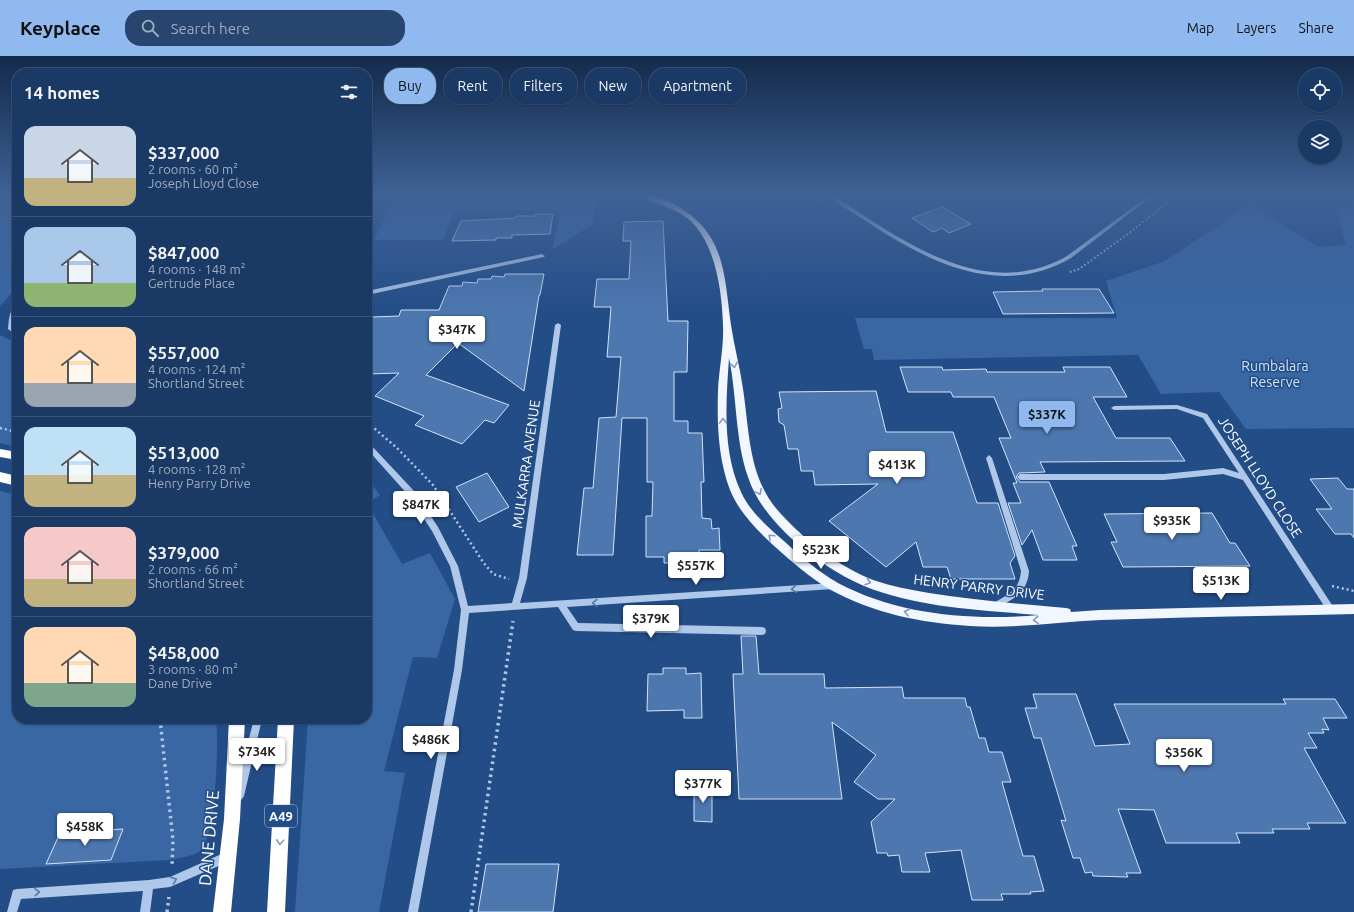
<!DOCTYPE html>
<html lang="en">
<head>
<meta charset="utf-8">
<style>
	:root { --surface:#1a3a65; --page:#27456e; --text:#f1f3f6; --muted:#9fadbf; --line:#385479; --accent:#90b9f0 }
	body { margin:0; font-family:Ubuntu,sans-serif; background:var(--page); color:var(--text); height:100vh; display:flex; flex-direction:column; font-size:15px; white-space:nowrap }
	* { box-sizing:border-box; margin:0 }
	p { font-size:13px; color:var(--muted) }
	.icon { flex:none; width:22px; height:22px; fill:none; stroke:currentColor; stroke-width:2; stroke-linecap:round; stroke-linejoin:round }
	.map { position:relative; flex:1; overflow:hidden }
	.drawer { position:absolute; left:12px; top:12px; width:360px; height:656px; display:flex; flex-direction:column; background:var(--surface); border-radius:16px; box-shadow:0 1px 3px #0004,0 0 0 1px var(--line) }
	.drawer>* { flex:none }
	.guide { position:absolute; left:384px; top:12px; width:380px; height:36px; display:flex; gap:8px }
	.controls { position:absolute; left:1298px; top:12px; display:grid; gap:8px }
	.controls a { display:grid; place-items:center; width:44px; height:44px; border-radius:50%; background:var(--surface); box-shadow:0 1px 3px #0004,0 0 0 1px var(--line); font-size:20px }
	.price { position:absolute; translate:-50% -34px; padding:0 9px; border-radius:4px; background:#fff; color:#222; font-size:13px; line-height:26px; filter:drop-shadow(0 1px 2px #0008) }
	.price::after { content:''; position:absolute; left:50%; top:24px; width:12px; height:9px; margin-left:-6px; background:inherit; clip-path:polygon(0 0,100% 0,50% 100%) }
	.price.on { background:var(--accent); color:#111 }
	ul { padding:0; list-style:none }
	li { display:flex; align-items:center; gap:12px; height:100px; padding:0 12px }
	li+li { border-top:1px solid var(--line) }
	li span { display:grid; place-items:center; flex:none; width:112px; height:80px; border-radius:12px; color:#555 }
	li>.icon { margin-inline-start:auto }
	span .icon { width:48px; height:48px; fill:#fffc; stroke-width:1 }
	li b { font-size:17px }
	h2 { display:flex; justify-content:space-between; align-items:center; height:48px; padding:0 12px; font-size:17px }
	.tag { padding:0 14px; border-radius:16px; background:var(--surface); box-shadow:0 1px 3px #0004,0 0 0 1px var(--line); font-size:14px; line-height:36px }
	.tag.on { background:var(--accent); color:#111 }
	header { display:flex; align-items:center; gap:24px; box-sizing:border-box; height:56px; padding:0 20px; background:var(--accent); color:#111 }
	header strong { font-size:19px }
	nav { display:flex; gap:22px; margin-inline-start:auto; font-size:14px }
	.search { width:280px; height:36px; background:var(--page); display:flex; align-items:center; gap:10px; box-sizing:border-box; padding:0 14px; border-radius:16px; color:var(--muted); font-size:15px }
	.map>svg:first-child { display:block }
	.green { fill:#3867a4 }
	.building { fill:#4c77af; stroke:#d3e3f7 }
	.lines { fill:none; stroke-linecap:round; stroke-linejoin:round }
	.path-far2 { stroke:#afc8e9; stroke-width:2; stroke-dasharray:1.5 2.5; stroke-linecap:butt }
	.path-far1 { stroke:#afc8e9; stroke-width:2.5; stroke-dasharray:2 3; stroke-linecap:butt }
	.path { stroke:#afc8e9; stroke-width:3.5; stroke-dasharray:2.5 4; stroke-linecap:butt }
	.minor { fill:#afc8e9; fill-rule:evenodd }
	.major { fill:#f2f6fe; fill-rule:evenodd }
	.highway { fill:#fff; fill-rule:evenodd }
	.oneway { stroke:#8099bd }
	.oneway2 { stroke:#5478a9 }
	.oneway3 { stroke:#869dbd }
	.labels { text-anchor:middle; stroke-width:3; stroke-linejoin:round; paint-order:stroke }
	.shield { fill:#234d87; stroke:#bdcadb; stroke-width:1 }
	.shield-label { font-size:13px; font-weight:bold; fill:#fff }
	.park-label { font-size:14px; fill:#d3e3f7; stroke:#234d87 }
	.street-label { font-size:14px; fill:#fff; stroke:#234d87 }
	.near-street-label { font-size:17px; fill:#fff; stroke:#234d87 }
</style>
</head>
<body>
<header>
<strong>Keyplace</strong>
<div class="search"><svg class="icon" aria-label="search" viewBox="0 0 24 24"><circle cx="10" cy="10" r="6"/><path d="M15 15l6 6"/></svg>Search here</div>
<nav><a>Map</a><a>Layers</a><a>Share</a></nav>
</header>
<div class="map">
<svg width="1354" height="856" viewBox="0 0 1354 856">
	<rect width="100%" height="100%" fill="#234d87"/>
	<path class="green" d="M17 140V231L0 250V144Z
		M395 140H597L592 169 553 193 560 154H455L443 184H374Z
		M1249 149 1319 191 1346 189 1336 152 1354 151V372L1246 373 1219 336 1161 338 1138 299 874 304 872 293H864L855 262H1117L1106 225 1165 205Z
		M0 279 17 287V391L0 387Z
		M367 422 380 439 367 447 402 508 430 497 455 543 437 602 413 601 384 715 405 717 379 856H295L308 663H367Z
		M0 435 17 439V663H216C219 684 216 783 200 795 191 801 179 802 168 804L0 813Z"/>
	<path class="building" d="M942 151 971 168 949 177 942 172 933 176 912 162Z
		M535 158H553L550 178 512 179V182H496V184L452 185 461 165 515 162 516 160H534Z
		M663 165 668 265H688L687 316H674V365H688V377H702L704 426H701L702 462 711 463 712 473 719 472 720 494H699V506L664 507V501H646V460H652L653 426H647V362H622L613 499H577L584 432H593L599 362 616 361 621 301H607L611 251H594L597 223H629L631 185H623L624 166Z
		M505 218H544L540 239H539L524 335 458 287 426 319 509 349 494 367 485 364 462 388 415 369 424 360 375 340 399 317 367 318V276L373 261 399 260 401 254H439L449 230H462L463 226 477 227 478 223H491L492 220 504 221Z
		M1042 233H1099L1114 257 1003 258 993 236 1043 235Z
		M900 311H942L943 314 986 313 987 316H1065L1063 311H1110L1127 341H1093L1116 382H1170L1185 405 1040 406 1045 416 1019 417 1016 421 1020 426H1049L1077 490H1072L1077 504H1043L1032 474 1022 489 1008 447H1021L1013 427H1017L999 382H1011L994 341H953L951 336H908Z
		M876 335 886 376H953L977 447H998L1015 500 1010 507 1015 523H951L947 511H923L916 486 886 511 829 465 878 428 815 429 813 415H801L798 393H788L784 369 779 366 778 353 782 352 779 336Z
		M487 417 509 451 479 466 456 431Z
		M1338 422 1347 433H1354V482L1351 478H1335L1316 453H1332L1310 423Z
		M1212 457 1230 487H1235L1250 510 1123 511 1111 486H1117L1104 458Z
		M741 580H756L759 618H824L825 632 902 631 904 642H965L967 651H970L979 682H985L989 696H1002L1011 726H1002L1023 800H1034L1044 835 1030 836 1031 838H1001L1003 844H972L961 794 925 797 930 816H902L899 799 888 800 887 797H877L871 766 895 743H878L854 726 876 699 832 666 842 743H739L733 618H743Z
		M663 612H686V618L701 617 702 662H684V654L647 655 648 618H663Z
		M1033 638H1076L1095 690 1130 688 1114 648H1286L1283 643H1335L1347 662H1323L1329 674 1322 673 1324 677H1308L1317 692H1304L1346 767H1307L1310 773H1272L1274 777H1236L1240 787H1166L1154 754 1118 753 1141 817H1126L1128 821 1093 820 1092 816 1085 817 1080 802H1073L1061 764 1066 765 1041 682H1034L1025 652H1037Z
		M694 730H712V766L694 765Z
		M123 773 111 804 46 808 60 777Z
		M486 808H559L553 856H478Z"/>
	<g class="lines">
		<path class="path-far2" d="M813 140 821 145
			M1070 216 1079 213 1128 178 1168 146 1169 140"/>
		<path class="path-far1" d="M367 366 397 392 433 429 483 506 493 518 509 523
			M0 372 17 376
			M1332 530 1354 535"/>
		<path class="path" d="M160 663 173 784 172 810
			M167 856 169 841
			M471 856 513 565"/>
		<path class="minor" d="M830 140H834C902 184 984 247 1067 200L1148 140H1152L1071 202C1002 242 932 208 872 169 859 160 841 151 830 140Z
			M542 198 545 200 544 201 367 239V235Z
			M17 248C17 257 15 264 14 272L17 275V280L8 273C9 264 9 253 17 248Z
			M558 267 561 269 527 522 520 547 833 527 836 528 837 530 836 532 833 533 567 551 578 567 762 571 765 572 766 575 765 578 762 579 576 575 573 574 558 551 469 557 462 614 418 856H408L454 614 461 554 450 510 432 475 409 440 367 393V387H369L415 436 438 471 458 510 468 550 512 547 519 522 555 269Z
			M1177 349 1207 358 1334 552 1335 554 1334 556 1331 558 1328 556 1243 424 1223 418 1164 424H1020L1017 421 1020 418H1164L1223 412 1239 417 1203 362 1177 353 1114 354 1111 352 1114 350Z
			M989 399 992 402 1029 515C1028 531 1020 539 1006 547 1002 549 999 552 995 553L992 552 991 550 992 548C1008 538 1019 536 1021 515L986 402Z
			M254 663H262L244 740 242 743 239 745 236 743 234 740Z
			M226 796 230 797 231 801 230 805 170 831 153 833 150 856H140L143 835 21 843 17 856H7L13 834 17 833 149 824 170 821Z"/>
		<path class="major" d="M642 140C653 138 667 144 677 150 726 178 724 219 731 269 734 290 740 311 743 333 750 378 748 423 781 458 806 485 838 510 873 524 891 530 911 534 929 537 975 544 1020 548 1066 552L1070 553 1071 556 1100 554 1354 548V558C1270 560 1185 561 1101 564 1057 566 1014 573 970 570 921 567 872 557 829 533 809 521 791 505 773 489 756 473 739 456 730 434 718 402 717 368 718 334 719 313 724 290 723 269 722 234 715 184 687 162 673 151 656 149 642 140ZM729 302C737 340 735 384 748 421 756 446 774 466 793 484 814 502 838 519 864 530 918 552 981 554 1039 559 972 565 898 559 838 527 819 516 801 501 785 486 769 472 750 456 741 436 722 395 726 346 729 302Z"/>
		<path class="highway" d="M0 393 17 396V404L0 401Z
			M0 416 17 420V430L0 426Z
			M229 663H245L240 763 231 856H213L224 763Z
			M278 663H294L285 856H267Z"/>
	</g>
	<defs><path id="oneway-chevron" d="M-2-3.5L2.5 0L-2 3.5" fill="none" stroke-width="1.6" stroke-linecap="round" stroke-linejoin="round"/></defs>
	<g class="oneway">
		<use href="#oneway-chevron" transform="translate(734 309) rotate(79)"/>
		<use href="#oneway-chevron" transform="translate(723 365) rotate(-92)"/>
		<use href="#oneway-chevron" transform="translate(759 436) rotate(62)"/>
		<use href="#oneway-chevron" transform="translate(771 481) rotate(-137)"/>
		<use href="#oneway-chevron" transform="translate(868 526) rotate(18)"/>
		<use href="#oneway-chevron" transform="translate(907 556) rotate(-166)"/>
		<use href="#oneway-chevron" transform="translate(1036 564) rotate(175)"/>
	</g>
	<g class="oneway2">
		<use href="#oneway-chevron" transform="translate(794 533) rotate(176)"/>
		<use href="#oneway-chevron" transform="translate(595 547) rotate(176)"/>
		<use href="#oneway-chevron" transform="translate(174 824) rotate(-21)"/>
		<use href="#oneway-chevron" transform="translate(37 836) rotate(-4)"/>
	</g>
	<use class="oneway3" href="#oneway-chevron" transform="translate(280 786) rotate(93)"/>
	<linearGradient id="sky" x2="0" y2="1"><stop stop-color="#132a4a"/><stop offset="0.54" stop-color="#3f6296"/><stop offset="1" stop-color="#3f6296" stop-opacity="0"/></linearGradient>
	<rect width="1354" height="259" fill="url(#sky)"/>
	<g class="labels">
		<rect class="shield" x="265" y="749" width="32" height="22" rx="3"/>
		<g class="shield-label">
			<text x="281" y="765">A49</text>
		</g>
		<g class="park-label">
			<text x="1275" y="315">Rumbalara<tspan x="1275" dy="16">Reserve</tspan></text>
		</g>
		<g class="street-label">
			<text transform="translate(526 408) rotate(-82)" y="5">MULKARRA AVENUE</text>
			<text transform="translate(1260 421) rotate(57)" y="5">JOSEPH LLOYD CLOSE</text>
			<text transform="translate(979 531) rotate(7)" y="5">HENRY PARRY DRIVE</text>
		</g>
		<g class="near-street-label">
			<text transform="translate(209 782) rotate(-85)" y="6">DANE DRIVE</text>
		</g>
	</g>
</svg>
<div class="controls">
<a><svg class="icon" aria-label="locate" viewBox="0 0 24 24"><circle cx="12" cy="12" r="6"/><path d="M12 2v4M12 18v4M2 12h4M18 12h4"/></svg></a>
<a><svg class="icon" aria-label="layers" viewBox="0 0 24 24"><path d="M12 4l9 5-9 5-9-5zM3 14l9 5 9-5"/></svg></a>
</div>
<b class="price" style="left:457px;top:294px">$347K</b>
<b class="price on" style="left:1047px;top:379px">$337K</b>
<b class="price" style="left:897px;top:429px">$413K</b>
<b class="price" style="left:421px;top:469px">$847K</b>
<b class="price" style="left:1172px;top:485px">$935K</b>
<b class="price" style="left:821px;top:514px">$523K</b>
<b class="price" style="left:696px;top:530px">$557K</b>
<b class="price" style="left:1221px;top:545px">$513K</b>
<b class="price" style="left:651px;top:583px">$379K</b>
<b class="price" style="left:431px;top:704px">$486K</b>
<b class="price" style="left:257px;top:716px">$734K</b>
<b class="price" style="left:1184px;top:717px">$356K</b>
<b class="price" style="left:703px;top:748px">$377K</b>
<b class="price" style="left:85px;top:791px">$458K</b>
<div class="guide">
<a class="tag on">Buy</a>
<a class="tag">Rent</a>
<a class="tag">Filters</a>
<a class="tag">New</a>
<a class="tag">Apartment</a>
</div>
<section class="drawer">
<h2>14 homes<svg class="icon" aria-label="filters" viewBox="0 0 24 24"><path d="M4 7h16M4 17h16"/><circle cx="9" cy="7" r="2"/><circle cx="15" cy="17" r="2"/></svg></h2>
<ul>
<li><span style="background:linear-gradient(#c9d6e8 65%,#c2b280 0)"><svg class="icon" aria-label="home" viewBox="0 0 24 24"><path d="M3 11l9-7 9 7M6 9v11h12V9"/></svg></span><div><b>$337,000</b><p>2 rooms · 60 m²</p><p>Joseph Lloyd Close</p></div></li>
<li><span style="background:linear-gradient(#a9c7e8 70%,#8fb573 0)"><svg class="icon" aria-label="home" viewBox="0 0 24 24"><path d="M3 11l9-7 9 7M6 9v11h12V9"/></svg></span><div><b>$847,000</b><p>4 rooms · 148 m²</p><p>Gertrude Place</p></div></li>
<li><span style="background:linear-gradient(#ffd9b3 70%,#9aa5b1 0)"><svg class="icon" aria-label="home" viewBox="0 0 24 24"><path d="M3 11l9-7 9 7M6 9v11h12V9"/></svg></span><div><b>$557,000</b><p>4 rooms · 124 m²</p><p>Shortland Street</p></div></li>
<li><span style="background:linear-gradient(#bfe0f5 60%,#c2b280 0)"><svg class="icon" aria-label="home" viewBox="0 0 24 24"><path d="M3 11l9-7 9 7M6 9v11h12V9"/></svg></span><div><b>$513,000</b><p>4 rooms · 128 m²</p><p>Henry Parry Drive</p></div></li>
<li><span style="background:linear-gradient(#f6c9c9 65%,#c2b280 0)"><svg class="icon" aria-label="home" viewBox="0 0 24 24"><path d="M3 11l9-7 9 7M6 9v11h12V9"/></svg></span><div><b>$379,000</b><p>2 rooms · 66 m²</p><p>Shortland Street</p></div></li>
<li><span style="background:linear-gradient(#ffd9b3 70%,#7fa58c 0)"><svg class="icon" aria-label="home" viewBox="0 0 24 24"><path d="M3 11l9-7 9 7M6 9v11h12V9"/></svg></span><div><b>$458,000</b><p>3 rooms · 80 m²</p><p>Dane Drive</p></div></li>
</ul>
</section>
</div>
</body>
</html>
